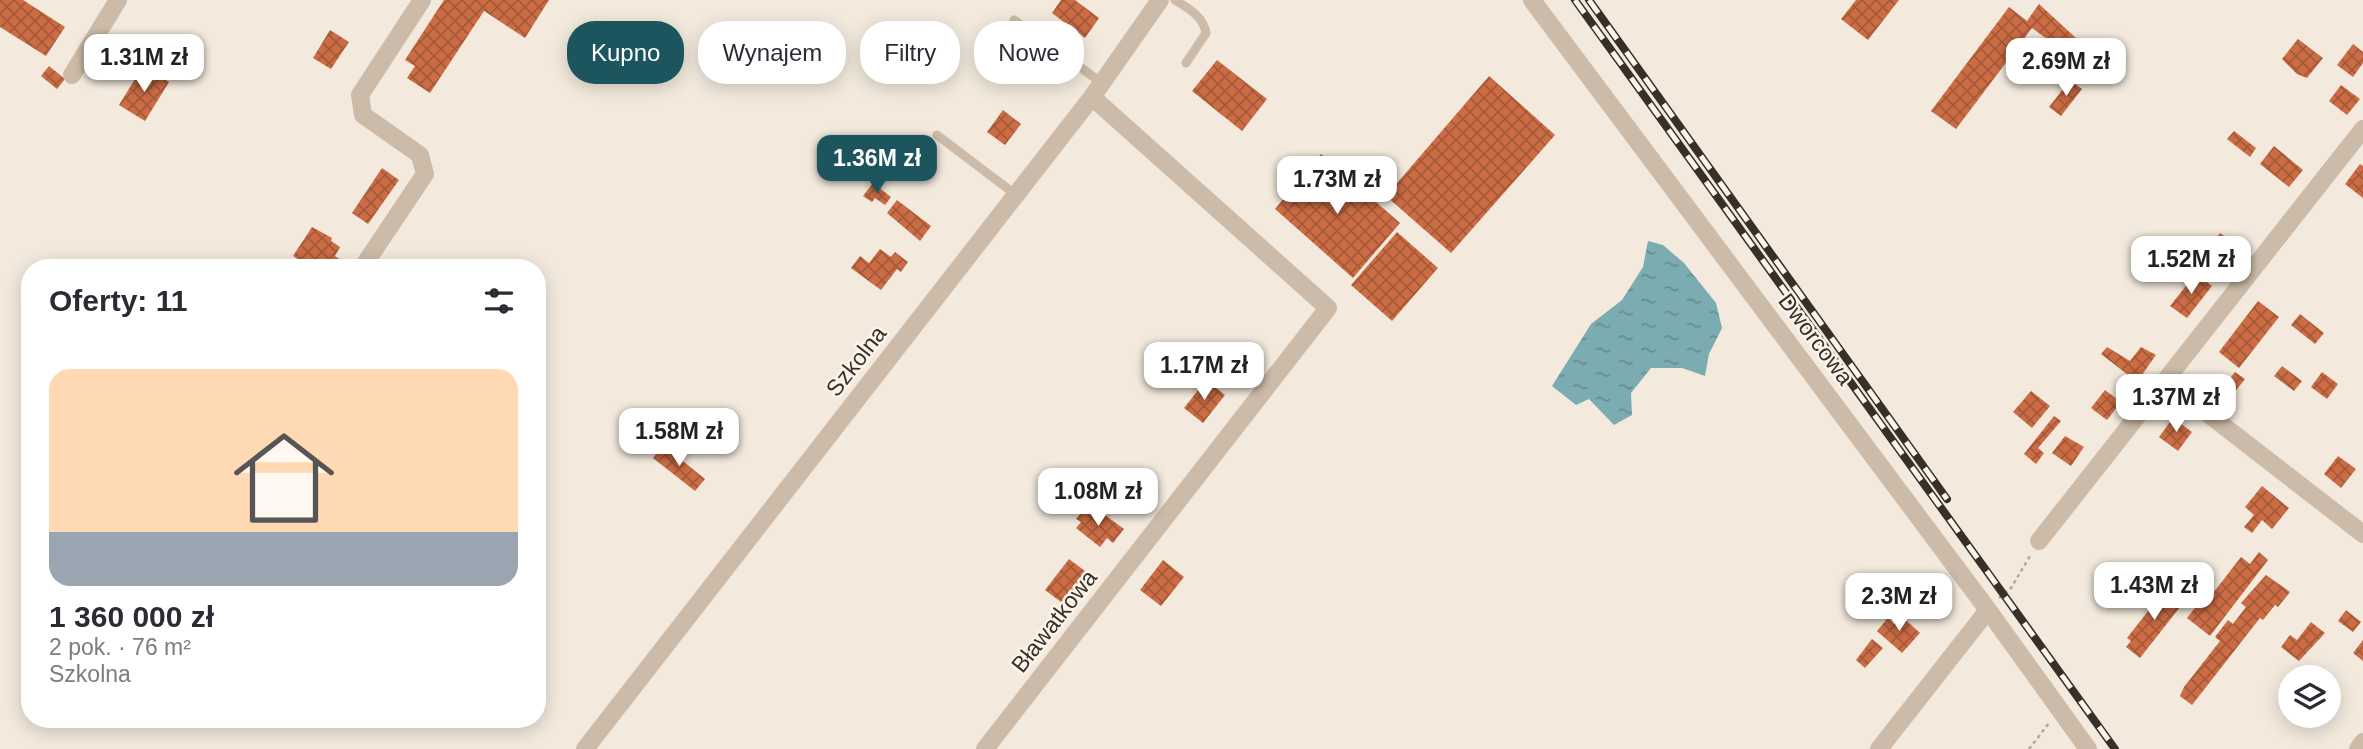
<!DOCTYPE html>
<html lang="pl">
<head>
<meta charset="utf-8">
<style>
	:root { --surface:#fff; --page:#f7f7f7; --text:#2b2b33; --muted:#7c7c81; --line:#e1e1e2; --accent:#1c555d }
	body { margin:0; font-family:Arial,sans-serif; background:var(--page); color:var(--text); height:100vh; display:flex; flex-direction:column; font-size:26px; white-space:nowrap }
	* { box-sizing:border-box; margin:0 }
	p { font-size:23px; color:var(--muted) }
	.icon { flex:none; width:38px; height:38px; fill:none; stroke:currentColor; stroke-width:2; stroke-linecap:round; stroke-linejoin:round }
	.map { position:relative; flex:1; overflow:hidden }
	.drawer { position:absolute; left:21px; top:259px; width:525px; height:469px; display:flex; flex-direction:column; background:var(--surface); border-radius:28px; box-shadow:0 4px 18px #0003 }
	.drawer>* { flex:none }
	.banner { position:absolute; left:567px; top:21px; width:665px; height:63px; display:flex; gap:14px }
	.controls { position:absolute; left:2278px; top:665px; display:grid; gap:14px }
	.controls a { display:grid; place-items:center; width:63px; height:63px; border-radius:50%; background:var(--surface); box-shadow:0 4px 18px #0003; font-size:35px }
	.price { position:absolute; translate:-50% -60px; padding:0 16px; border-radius:14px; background:#fff; color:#222; font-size:23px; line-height:46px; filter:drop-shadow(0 2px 4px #0008) }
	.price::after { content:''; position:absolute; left:50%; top:42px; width:21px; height:16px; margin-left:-10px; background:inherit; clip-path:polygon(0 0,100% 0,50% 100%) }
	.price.active { background:var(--accent); color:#fff }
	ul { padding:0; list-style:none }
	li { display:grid; align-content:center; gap:14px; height:371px; padding:0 28px }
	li+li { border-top:2px solid var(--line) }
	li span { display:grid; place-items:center; height:217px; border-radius:21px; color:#555 }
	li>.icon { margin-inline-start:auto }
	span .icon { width:126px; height:126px; fill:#fffc; stroke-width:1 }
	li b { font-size:30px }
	h2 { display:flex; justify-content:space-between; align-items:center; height:84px; padding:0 28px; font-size:30px }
	.chip { padding:0 24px; border-radius:28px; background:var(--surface); box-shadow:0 4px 18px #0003; font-size:24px; line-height:63px }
	.chip.active { background:var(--accent); color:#fff }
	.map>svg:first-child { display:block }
	.water { fill:url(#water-ripples) }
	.building { fill:url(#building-cross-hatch) }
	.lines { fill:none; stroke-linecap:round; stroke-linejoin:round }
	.path { stroke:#b8a592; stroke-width:2.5; stroke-dasharray:3.5 3.5; stroke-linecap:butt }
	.service { stroke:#ccbba8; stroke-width:9 }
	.minor { stroke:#ccbba8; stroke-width:18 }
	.rail-casing { stroke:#392f29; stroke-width:8 }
	.rail { stroke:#fbf4ea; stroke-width:5; stroke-dasharray:16; stroke-linecap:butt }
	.labels { text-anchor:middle; stroke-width:5; stroke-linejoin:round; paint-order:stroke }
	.street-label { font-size:23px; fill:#392f29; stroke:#fbf4ea }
</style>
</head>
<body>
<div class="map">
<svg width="2363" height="749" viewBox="0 0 2363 749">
	<defs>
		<pattern id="water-ripples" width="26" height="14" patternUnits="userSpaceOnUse" patternTransform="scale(1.75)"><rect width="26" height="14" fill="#7bacb2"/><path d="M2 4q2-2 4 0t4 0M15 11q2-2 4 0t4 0" fill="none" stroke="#668c91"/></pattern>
		<pattern id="building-cross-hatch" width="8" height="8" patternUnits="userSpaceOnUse" patternTransform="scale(1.75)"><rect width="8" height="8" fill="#cb6c44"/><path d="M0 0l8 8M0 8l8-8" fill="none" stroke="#a65939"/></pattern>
	</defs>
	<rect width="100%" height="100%" fill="#f3eadd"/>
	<path class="water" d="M1648 241 1663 245 1684 263 1716 303 1722 328 1709 354 1705 376 1682 368H1651L1631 393 1632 415 1614 425 1589 399 1576 405 1552 386 1591 324 1622 300 1643 267Z"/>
	<path class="building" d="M0 0H23L65 27 46 56 0 27Z
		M444 0H549L525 38 484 11 430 93 407 78 415 66 405 60Z
		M1061 0H1075L1099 18 1085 38 1052 13Z
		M1856 0H1899L1868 40 1841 19Z
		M2039 4 2077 39 2066 53 2032 28 1956 129 1931 111 2009 7 2027 21Z
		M330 30 349 42 331 69 313 58Z
		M2298 39 2323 58 2307 78 2297 74 2282 59Z
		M2353 44 2363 52V63L2353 77 2337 65Z
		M1217 60 1267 99 1242 131 1192 91Z
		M49 66 65 79 57 89 41 76Z
		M143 66 169 82 145 121 119 105Z
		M1489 76 1555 135 1451 253 1386 196Z
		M2070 80 2082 89 2061 116 2049 107Z
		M2341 85 2360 99 2347 115 2329 101Z
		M1003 110 1021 124 1005 145 987 132Z
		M2234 131 2256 148 2250 157 2227 139Z
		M2274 146 2303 170 2289 187 2260 164Z
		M1321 154 1400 223 1353 278 1275 209Z
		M2360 164 2363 166V198L2345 184Z
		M382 168 399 180 368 224 352 213Z
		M873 183 891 197 885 205 875 198 872 202 863 196Z
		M897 200 931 226 920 241 887 213Z
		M312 227 332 238 331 241 340 247 335 256 341 260 337 268H303L300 266 302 262 293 256Z
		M1397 232 1438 268 1392 321 1351 285Z
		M2220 233 2241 249 2224 271 2202 254Z
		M2144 238 2154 246 2152 249 2155 251 2143 266 2131 256Z
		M880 249 891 257 895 252 908 262 901 272 897 269 881 290 851 268 860 256 869 263Z
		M2196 273 2212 286 2187 318 2170 306Z
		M2258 301 2279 317 2239 368 2219 352Z
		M2300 314 2324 333 2315 344 2291 325Z
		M2107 347 2130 361 2141 347 2156 355 2137 382 2101 354Z
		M2282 366 2302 381 2294 391 2274 376Z
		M2235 372 2245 379 2225 404 2216 396Z
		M2322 372 2338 384 2327 399 2311 387Z
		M1206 380 1225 395 1203 423 1184 408Z
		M2105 390 2121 402 2107 420 2091 408Z
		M2031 391 2050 406 2032 428 2013 412Z
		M2054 416 2061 421 2038 448 2044 453 2036 464 2024 454Z
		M2173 418 2192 432 2178 451 2159 437Z
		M2065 436 2084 447 2071 466 2052 453Z
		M663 445 705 479 695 491 653 458Z
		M2338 456 2356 469 2341 488 2324 474Z
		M2262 486 2289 508 2272 529 2262 520 2252 533 2244 527 2254 515 2245 507Z
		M1086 507 1102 520 1105 515 1124 529 1113 543 1107 538 1100 547 1076 528 1081 522 1076 519Z
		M2259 552 2268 560 2210 636 2187 618 2206 594 2210 597 2241 557 2250 564Z
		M1069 559 1089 574 1065 605 1045 590Z
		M1163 560 1184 577 1161 606 1140 590Z
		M2266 575 2290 592 2278 607 2275 605 2263 620 2260 618 2192 705 2180 696 2184 687 2220 641 2215 637 2228 620 2233 624 2246 607 2241 603Z
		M2166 588 2184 602 2140 658 2126 647 2131 641 2127 638Z
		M2346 610 2361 622 2353 632 2338 621Z
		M1901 616 1920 633 1902 653 1877 631 1888 618 1894 624Z
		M2311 622 2325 633 2299 661 2281 647 2290 635 2297 640Z
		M1872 639 1883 648 1865 668 1856 660Z
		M2363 640V661L2353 653Z"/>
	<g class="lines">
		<path class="path" d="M1999 598 2011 588 2030 556
			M2029 749 2049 723"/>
		<path class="service" d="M1175 0C1189 9 1203 16 1206 33L1186 63
			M1014 20 1102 83
			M937 135 1016 195"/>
		<path class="minor" d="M1532 0 1988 610 2088 749
			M72 75 118 0
			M362 268 425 174 420 155 363 115 360 95 422 0
			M2167 382 2363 534
			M2039 541 2363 129
			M585 749 1092 97 1160 0
			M985 749 1328 308 1092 97
			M1879 749 1988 610
			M2358 749 2363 742"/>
		<g class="rail-casing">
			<path id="rail" d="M1575 0 2115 749
				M1589 0 1947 499"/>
		</g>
		<use href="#rail" class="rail"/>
	</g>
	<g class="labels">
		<g class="street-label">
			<text transform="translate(1816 339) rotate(53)" y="8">Dworcowa</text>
			<text transform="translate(856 361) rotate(-52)" y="8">Szkolna</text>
			<text transform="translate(1054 621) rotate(-52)" y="8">Bławatkowa</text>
		</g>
	</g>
</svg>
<div class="controls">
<a><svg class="icon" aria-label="layers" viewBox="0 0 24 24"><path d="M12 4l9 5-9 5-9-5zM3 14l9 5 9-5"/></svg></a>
</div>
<b class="price" style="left:144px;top:94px">1.31M zł</b>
<b class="price" style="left:2066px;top:98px">2.69M zł</b>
<b class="price active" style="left:877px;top:195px">1.36M zł</b>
<b class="price" style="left:1337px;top:216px">1.73M zł</b>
<b class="price" style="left:2191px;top:296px">1.52M zł</b>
<b class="price" style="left:1204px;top:402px">1.17M zł</b>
<b class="price" style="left:2176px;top:434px">1.37M zł</b>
<b class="price" style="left:679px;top:468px">1.58M zł</b>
<b class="price" style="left:1098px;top:528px">1.08M zł</b>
<b class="price" style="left:2154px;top:622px">1.43M zł</b>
<b class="price" style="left:1899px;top:633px">2.3M zł</b>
<div class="banner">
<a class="chip active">Kupno</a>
<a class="chip">Wynajem</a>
<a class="chip">Filtry</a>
<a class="chip">Nowe</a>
</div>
<section class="drawer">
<h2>Oferty: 11<svg class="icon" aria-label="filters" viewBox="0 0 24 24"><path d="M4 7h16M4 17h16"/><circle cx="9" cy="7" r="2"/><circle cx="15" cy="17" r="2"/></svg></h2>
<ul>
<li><span style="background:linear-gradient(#ffd9b3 75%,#9aa5b1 0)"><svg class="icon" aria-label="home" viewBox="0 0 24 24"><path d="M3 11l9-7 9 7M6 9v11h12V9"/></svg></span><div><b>1 360 000 zł</b><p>2 pok. · 76 m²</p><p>Szkolna</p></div></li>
</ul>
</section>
</div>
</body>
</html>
